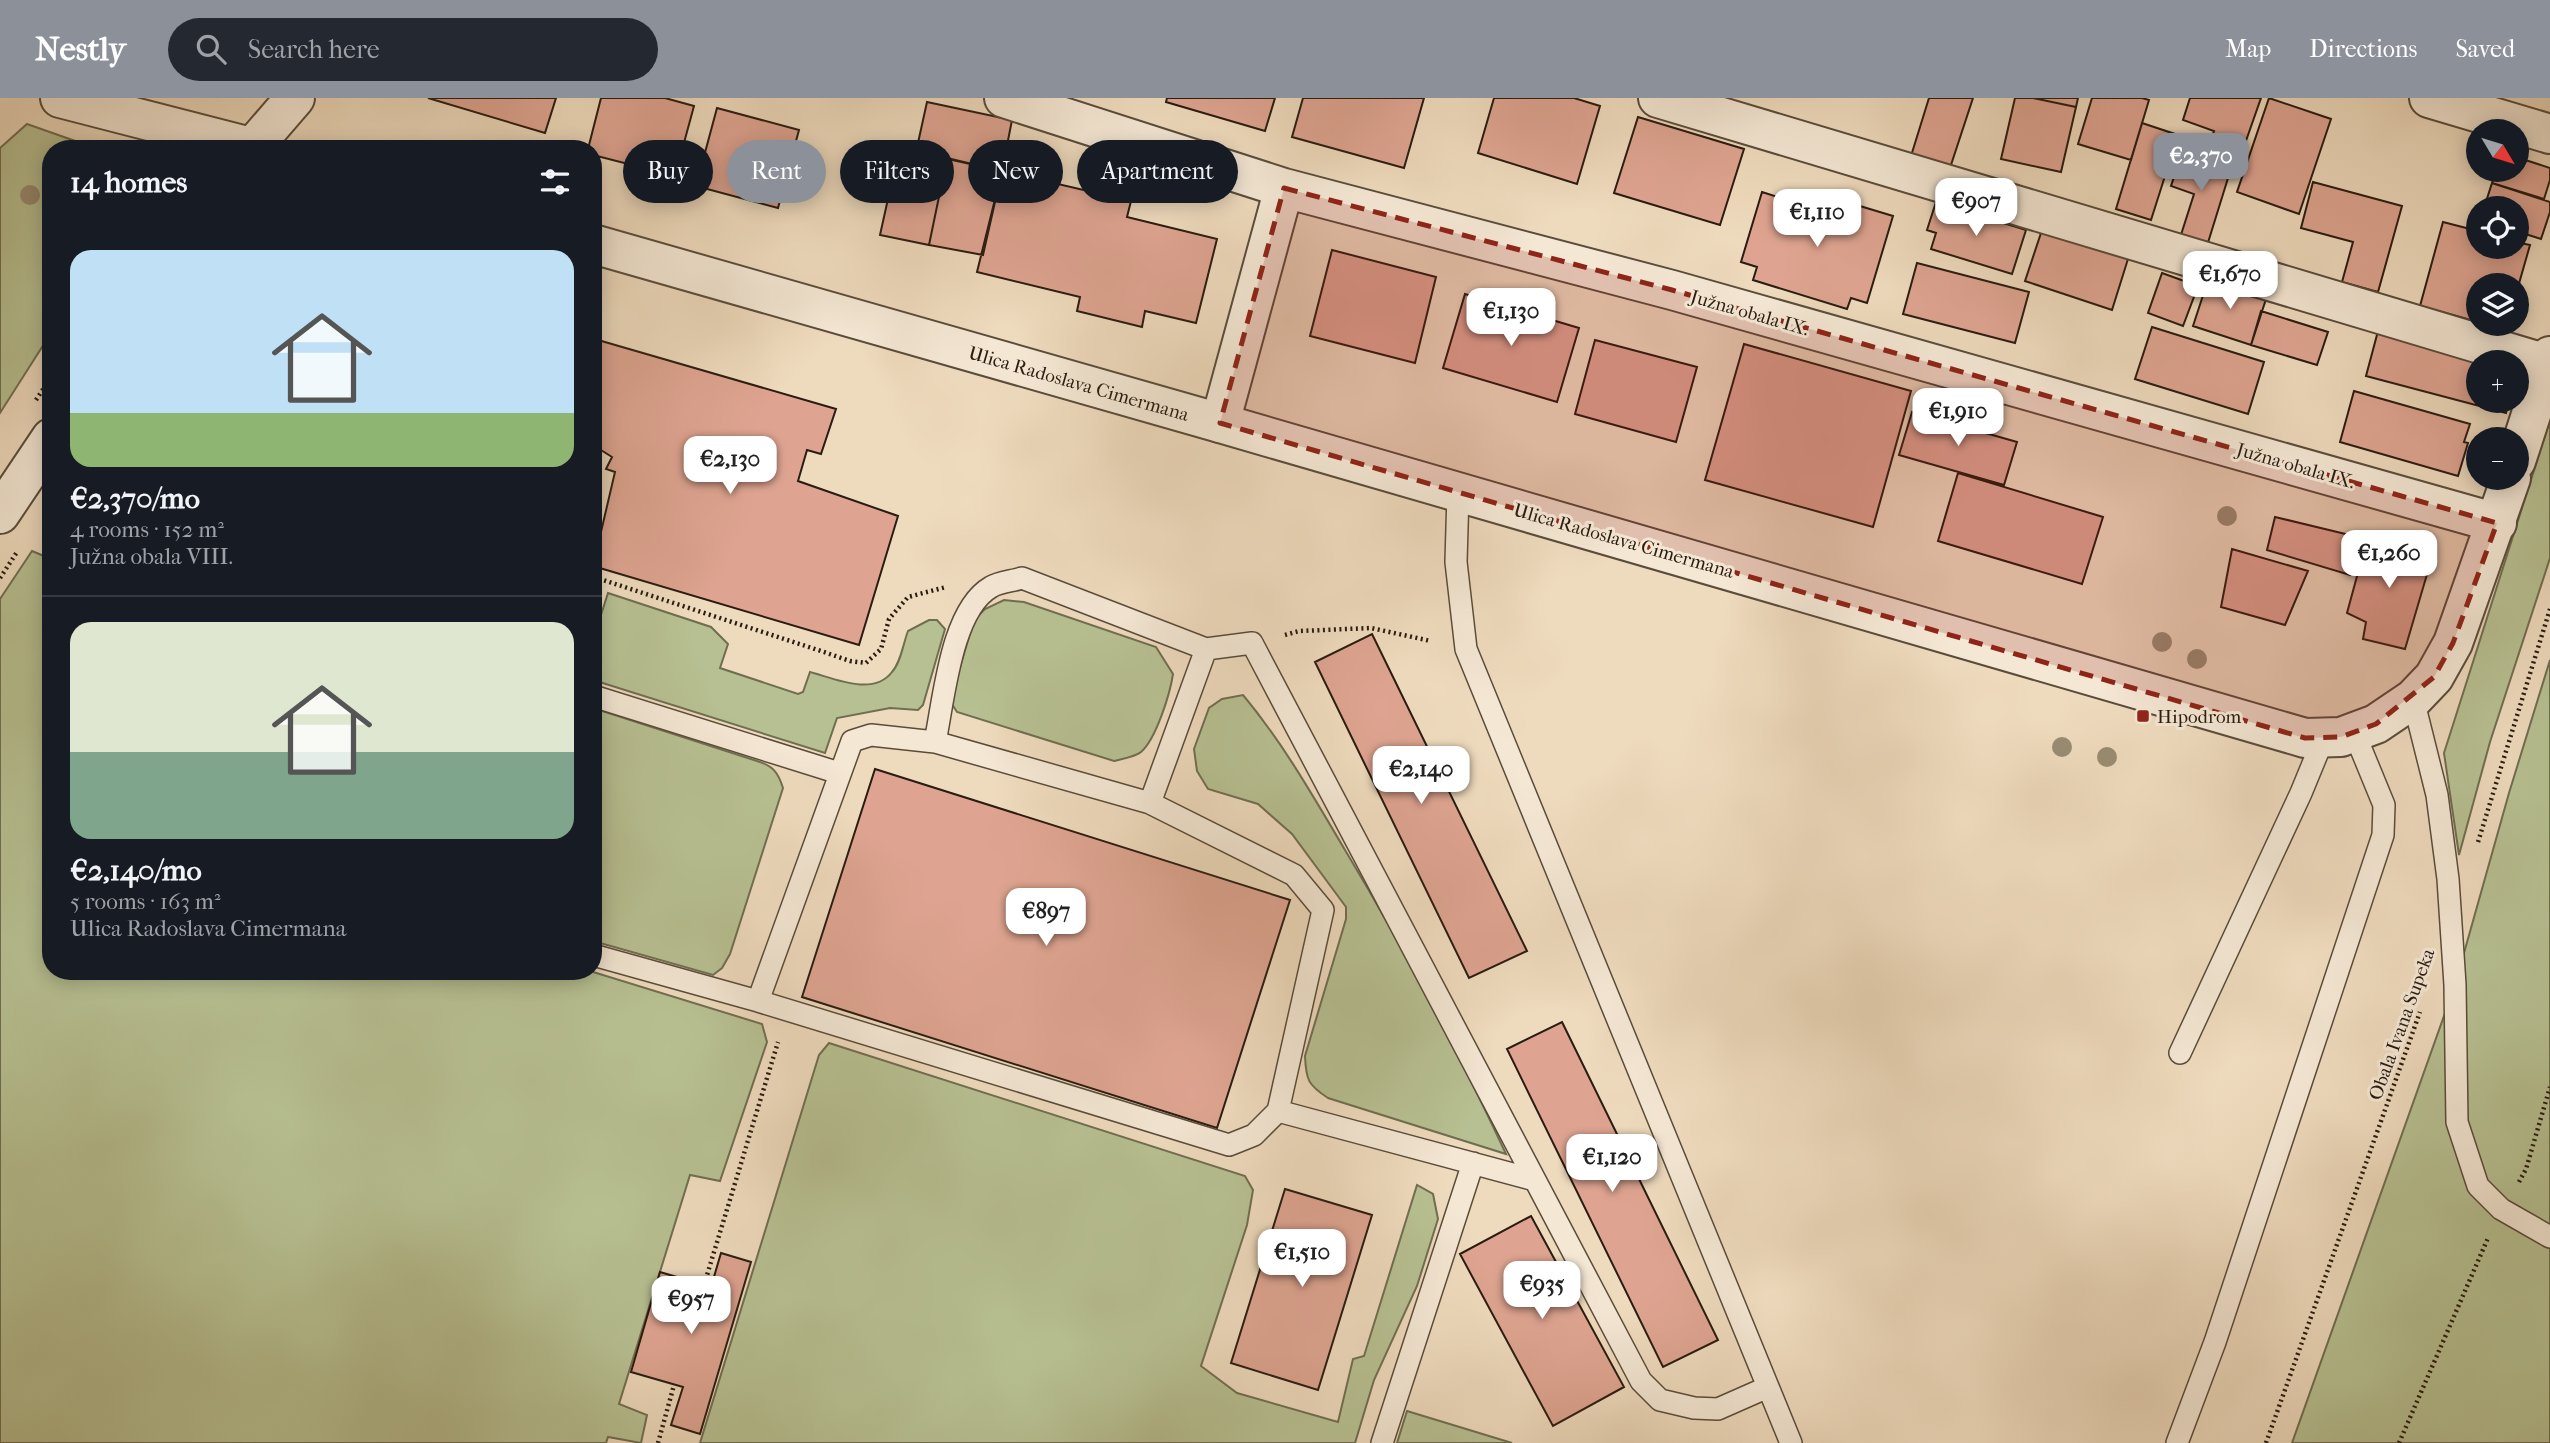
<!DOCTYPE html>
<html lang="en">
<head>
<meta charset="utf-8">
<style>
	:root { --surface:#171b24; --page:#242831; --text:#f1f3f6; --muted:#9ea1a6; --line:#363941; --accent:#8c9099 }
	body { margin:0; font-family:"IM FELL French Canon",serif; background:var(--page); color:var(--text); height:100vh; display:flex; flex-direction:column; font-size:26px; white-space:nowrap }
	* { box-sizing:border-box; margin:0 }
	p { font-size:23px; color:var(--muted) }
	.icon { flex:none; width:38px; height:38px; fill:none; stroke:currentColor; stroke-width:2; stroke-linecap:round; stroke-linejoin:round }
	.map { position:relative; flex:1; overflow:hidden }
	.details { position:absolute; left:42px; top:42px; width:560px; height:840px; display:flex; flex-direction:column; background:var(--surface); border-radius:28px; box-shadow:0 4px 18px #0003 }
	.details>* { flex:none }
	.banner { position:absolute; left:623px; top:42px; width:665px; height:63px; display:flex; gap:14px }
	.needle { width:46px; rotate:128deg }
	.tools { position:absolute; left:2466px; top:21px; display:grid; gap:14px }
	.tools a { display:grid; place-items:center; width:63px; height:63px; border-radius:50%; background:var(--surface); box-shadow:0 4px 18px #0003; font-size:35px }
	.price { position:absolute; translate:-50% -60px; padding:0 16px; border-radius:14px; background:#fff; color:#222; font-size:23px; line-height:46px; filter:drop-shadow(0 2px 4px #0008) }
	.price::after { content:''; position:absolute; left:50%; top:42px; width:21px; height:16px; margin-left:-10px; background:inherit; clip-path:polygon(0 0,100% 0,50% 100%) }
	.price.on { background:var(--accent); color:#fff }
	ul { padding:0; list-style:none }
	li { display:grid; align-content:center; gap:14px; height:371px; padding:0 28px }
	li+li { border-top:2px solid var(--line) }
	li span { display:grid; place-items:center; height:217px; border-radius:21px; color:#555 }
	li>.icon { margin-inline-start:auto }
	span .icon { width:126px; height:126px; fill:#fffc; stroke-width:1 }
	li b { font-size:30px }
	h2 { display:flex; justify-content:space-between; align-items:center; height:84px; padding:0 28px; font-size:30px }
	.tag { padding:0 24px; border-radius:32px; background:var(--surface); box-shadow:0 4px 18px #0003; font-size:24px; line-height:63px }
	.tag.on { background:var(--accent); color:#fff }
	header { display:flex; align-items:center; gap:42px; box-sizing:border-box; height:98px; padding:0 35px; background:var(--accent); color:#fff }
	header strong { font-size:33px }
	nav { display:flex; gap:38px; margin-inline-start:auto; font-size:24px }
	.search { width:490px; height:63px; background:var(--page); display:flex; align-items:center; gap:18px; box-sizing:border-box; padding:0 24px; border-radius:38px; color:var(--muted); font-size:26px }
	.map>svg:first-child { display:block }
	.green { fill:#b7c092; stroke:#706e51; stroke-width:2 }
	.building { fill:#dea491; stroke:#291c10; stroke-width:2 }
	.lines { fill:none; stroke-linecap:round; stroke-linejoin:round }
	.service-casing { stroke:#5a4c3b; stroke-width:24 }
	.minor-casing { stroke:#5a4c3b; stroke-width:42 }
	.tertiary-casing { stroke:#5a4c3b; stroke-width:42 }
	.path { stroke:#291c10; stroke-width:4.5; stroke-dasharray:2 3.5; stroke-linecap:butt }
	.service { stroke:#f4e7d4; stroke-width:21 }
	.minor { stroke:#f4e7d4; stroke-width:38 }
	.tertiary { stroke:#f4e7d4; stroke-width:38 }
	.tree { fill:#998c73 }
	.marked { fill:#8f2418; fill-opacity:0.2; stroke:#8f2418; stroke-width:5; stroke-dasharray:14 9; stroke-linejoin:round }
	.poi-dot { fill:#8f2418; stroke:#f4e7d4; stroke-width:2.5 }
	.labels { text-anchor:middle; stroke-width:6; stroke-linejoin:round; paint-order:stroke }
	.street-label { font-size:19px; fill:#291c10; stroke:#f4e7d4 }
	.poi-label { font-size:19px; fill:#291c10; stroke:#f4e7d4; text-anchor:start }
</style>
</head>
<body>
<header>
<strong>Nestly</strong>
<div class="search"><svg class="icon" aria-label="search" viewBox="0 0 24 24"><circle cx="10" cy="10" r="6"/><path d="M15 15l6 6"/></svg>Search here</div>
<nav><a>Map</a><a>Directions</a><a>Saved</a></nav>
</header>
<div class="map">
<svg width="2550" height="1345" viewBox="0 0 2550 1345">
	<rect width="100%" height="100%" fill="#eedabd"/>
	<filter id="stains"><feTurbulence type="fractalNoise" baseFrequency=".00286" numOctaves="4"/><feColorMatrix values="0 0 0 0 .2 0 0 0 0 .09 0 0 0 0 .02 0 0 0 .5 -.17"/></filter>
	<radialGradient id="worn" r=".72"><stop offset=".6" stop-color="#630" stop-opacity="0"/><stop offset="1" stop-color="#630" stop-opacity=".3"/></radialGradient>
	<path class="green" d="M27 26 98 51H51V235L0 315V50Z
		M2550 322V460L2490 644 2459 757 2444 655Z
		M32 453 51 461V873H590L762 926 767 944 720 1083 690 1077 619 1306 647 1317 641 1345 608 1339 606 1345H0V501Z
		M608 495 711 529 728 546 720 570 798 596 803 594 810 574C833 580 873 599 892 574 901 564 903 546 908 533L929 522H937L945 531 923 607 918 612 890 610 837 620 825 655 593 582V542Z
		M1004 502 1024 504 1156 549 1173 576C1170 596 1156 641 1141 654 1135 659 1121 661 1114 663L957 614 950 603 974 522 985 511Z
		M2550 562V1345H2292L2455 887 2509 695Z
		M1243 597C1283 645 1313 698 1345 752 1404 850 1458 953 1506 1056L1328 1000C1308 987 1306 982 1305 958L1346 821V809L1292 736 1258 706 1208 691 1197 673 1194 651 1209 610 1222 601Z
		M593 610 757 663C773 668 778 674 783 690L730 856 722 870 713 877 593 843Z
		M829 945 1245 1078 1253 1092 1247 1127 1201 1268 1237 1295 1338 1324 1353 1261 1364 1258 1417 1087 1433 1096 1438 1121 1417 1188 1374 1282 1355 1345H700L819 957Z
		M1407 1313 1512 1345H1397Z"/>
	<path class="building" d="M428 0H556L545 35Z
		M601 0H665L694 8 675 78 593 57V51H588Z
		M1167 0H1275L1265 33 1166 4Z
		M1303 0H1424L1404 70 1292 39Z
		M1494 0H1574L1600 8 1577 86 1478 55Z
		M1929 0H1973L1950 70 1911 58Z
		M2015 0H2033L2076 9 2061 74 2001 61Z
		M2033 0H2078L2076 9Z
		M2092 0H2142L2149 2 2131 62 2078 46Z
		M2190 0H2261L2241 57 2209 47 2214 33 2183 22Z
		M2269 0 2331 21 2299 116 2237 94Z
		M927 4 1012 22 1002 73 916 54Z
		M717 10 799 32 778 110 696 88Z
		M1638 19 1744 51 1720 127 1614 95Z
		M2142 25 2178 37 2151 122 2116 111Z
		M2184 49 2233 64 2206 151 2179 143 2194 96 2171 88Z
		M899 51 947 60 929 147 880 137Z
		M2516 59 2550 70V82L2544 101 2492 85 2497 72H2516Z
		M947 60 1002 73 983 157 929 147Z
		M1002 73 1131 103 1127 119 1217 141 1196 225 1145 213 1142 229 1077 213 1080 199 977 174Z
		M2313 84 2402 108 2378 194 2342 184 2353 144 2301 130Z
		M2492 85 2550 104V114L2541 141 2516 133V110H2484Z
		M1762 94 1825 114 1830 99 1893 118 1867 205 1851 200 1847 211 1753 182 1757 169 1741 164Z
		M1936 104 2026 132 2012 176 1931 151 1936 135 1927 132Z
		M2443 124 2478 133V149H2516V144L2530 147 2516 196V187H2478V224L2420 208Z
		M2042 132 2128 161 2112 212 2025 183Z
		M1332 152 1436 179 1415 265 1310 238Z
		M1917 165 2029 194 2015 245 1903 216Z
		M2162 175 2198 188 2183 228 2148 215Z
		M2209 179 2267 198 2251 247 2193 228Z
		M1465 196 1579 230 1557 304 1443 270Z
		M2261 213 2328 234 2317 267 2251 247Z
		M2152 229 2264 264 2248 316 2135 281Z
		M2378 233 2478 264V303H2509L2506 315 2366 278Z
		M598 242 836 311 821 356 807 352 798 383 898 418 859 547 593 468 615 374 606 371 612 359 593 347V254Z
		M1595 242 1697 269 1676 344 1575 316Z
		M1744 246 1911 293 1873 429 1705 382Z
		M2354 293 2470 326 2464 344 2468 345 2458 378 2340 344Z
		M1912 314 2017 344 2004 387 1899 357Z
		M1958 375 2103 419 2082 486 1938 443Z
		M2275 419 2358 439 2350 477 2267 452Z
		M2369 434 2433 456 2405 551 2363 541 2366 524 2347 515Z
		M2232 451 2308 473 2285 527 2221 509Z
		M1372 536 1527 853 1469 880 1315 564Z
		M875 671 1290 802 1217 1030 802 899Z
		M1562 924 1718 1242 1663 1269 1507 951Z
		M1285 1091 1372 1117 1318 1292 1231 1265Z
		M1531 1118 1624 1289 1553 1328 1460 1156Z
		M721 1155 751 1164 700 1336 671 1327 683 1289 631 1274 660 1174 711 1189Z"/>
	<g class="lines">
		<g class="service-casing">
			<path id="service" d="M1458 395 1456 464 1466 551 1791 1345
				M593 598 839 675
				M2413 601 2437 697 2448 781 2455 887 2457 1024 2478 1088 2501 1111 2550 1139
				M935 644C944 601 951 512 991 489 999 484 1013 483 1022 480L1206 551
				M593 857 758 903 1229 1047 1254 1037 1278 1013 1323 812 1294 777 1150 705
				M758 903 852 643 871 637 935 644 1150 705 1206 551 1252 545 1641 1283 1660 1302 1694 1310 1718 1311 1768 1289
				M2180 955 2301 695 2324 639
				M1278 1013 1535 1082
				M1382 1345 1473 1065
				M2177 1345 2215 1244 2383 737 2384 707 2354 634"/>
		</g>
		<g class="minor-casing">
			<path id="minor" d="M1004 0 1284 90 1672 192 2497 425
				M1658 0 2547 266
				M2429 0 2550 36
				M1220 325 1284 90"/>
		</g>
		<g class="tertiary-casing">
			<path id="tertiary" d="M60 0 258 51
				M251 51 295 0
				M593 146 1220 325 2305 640 2341 639 2376 626 2413 601 2434 579 2453 545 2511 380
				M2516 363 2550 258
				M0 416 51 340"/>
		</g>
		<path class="path" d="M36 302 51 279
			M0 480 17 454
			M593 503 600 481 821 553 850 563 866 565 881 551 889 521 908 499 946 489
			M1285 537 1299 533 1371 530 1431 543
			M2478 744 2550 511
			M2519 1084 2526 1071 2550 989
			M704 1187 778 944
			M658 1345 674 1287
			M2266 1345 2420 914
			M2399 1345 2488 1140"/>
		<use href="#service" class="service"/>
		<use href="#minor" class="minor"/>
		<use href="#tertiary" class="tertiary"/>
	</g>
	<g class="tree">
		<circle cx="30" cy="97" r="10"/>
		<circle cx="2227" cy="418" r="10"/>
		<circle cx="2162" cy="544" r="10"/>
		<circle cx="2197" cy="561" r="10"/>
		<circle cx="2062" cy="649" r="10"/>
		<circle cx="2107" cy="659" r="10"/>
	</g>
	<path class="marked" d="M1284 90 1672 192 2497 425 2453 545 2434 579 2376 626 2341 639 2305 640 1220 325Z"/>
	<rect class="poi-dot" x="2136" y="611" width="14" height="14" rx="3.5"/>
	<g class="labels">
		<g class="street-label">
			<text transform="translate(1750 214) rotate(16)" y="7">Južna obala IX.</text>
			<text transform="translate(1079 285) rotate(16)" y="7">Ulica Radoslava Cimermana</text>
			<text transform="translate(2296 367) rotate(16)" y="7">Južna obala IX.</text>
			<text transform="translate(1624 442) rotate(16)" y="7">Ulica Radoslava Cimermana</text>
			<text transform="translate(2401 926) rotate(-70)" y="7">Obala Ivana Supeka</text>
		</g>
		<g class="poi-label">
			<text x="2157" y="625">Hipodrom</text>
		</g>
	</g>
	<rect width="100%" height="100%" filter="url(#stains)"/>
	<rect width="100%" height="100%" fill="url(#worn)"/>
</svg>
<div class="tools">
<a><svg class="needle" viewBox="-14 -14 28 28"><path d="M0-13l5 13h-10z" fill="#e53935"/><path d="M0 13l5-13h-10z" fill="#9ea1a6"/></svg></a>
<a><svg class="icon" aria-label="locate" viewBox="0 0 24 24"><circle cx="12" cy="12" r="6"/><path d="M12 2v4M12 18v4M2 12h4M18 12h4"/></svg></a>
<a><svg class="icon" aria-label="layers" viewBox="0 0 24 24"><path d="M12 4l9 5-9 5-9-5zM3 14l9 5 9-5"/></svg></a>
<a>+</a>
<a>−</a>
</div>
<b class="price on" style="left:2201px;top:95px">€2,370</b>
<b class="price" style="left:1976px;top:140px">€907</b>
<b class="price" style="left:1817px;top:151px">€1,110</b>
<b class="price" style="left:2230px;top:213px">€1,670</b>
<b class="price" style="left:1511px;top:250px">€1,130</b>
<b class="price" style="left:1958px;top:350px">€1,910</b>
<b class="price" style="left:730px;top:398px">€2,130</b>
<b class="price" style="left:2389px;top:492px">€1,260</b>
<b class="price" style="left:1421px;top:708px">€2,140</b>
<b class="price" style="left:1046px;top:850px">€897</b>
<b class="price" style="left:1612px;top:1096px">€1,120</b>
<b class="price" style="left:1302px;top:1191px">€1,510</b>
<b class="price" style="left:1542px;top:1223px">€935</b>
<b class="price" style="left:691px;top:1238px">€957</b>
<div class="banner">
<a class="tag">Buy</a>
<a class="tag on">Rent</a>
<a class="tag">Filters</a>
<a class="tag">New</a>
<a class="tag">Apartment</a>
</div>
<section class="details">
<h2>14 homes<svg class="icon" aria-label="filters" viewBox="0 0 24 24"><path d="M4 7h16M4 17h16"/><circle cx="9" cy="7" r="2"/><circle cx="15" cy="17" r="2"/></svg></h2>
<ul>
<li><span style="background:linear-gradient(#bfe0f5 75%,#8fb573 0)"><svg class="icon" aria-label="home" viewBox="0 0 24 24"><path d="M3 11l9-7 9 7M6 9v11h12V9"/></svg></span><div><b>€2,370/mo</b><p>4 rooms · 152 m²</p><p>Južna obala VIII.</p></div></li>
<li><span style="background:linear-gradient(#dfe7d0 60%,#7fa58c 0)"><svg class="icon" aria-label="home" viewBox="0 0 24 24"><path d="M3 11l9-7 9 7M6 9v11h12V9"/></svg></span><div><b>€2,140/mo</b><p>5 rooms · 163 m²</p><p>Ulica Radoslava Cimermana</p></div></li>
</ul>
</section>
</div>
</body>
</html>
